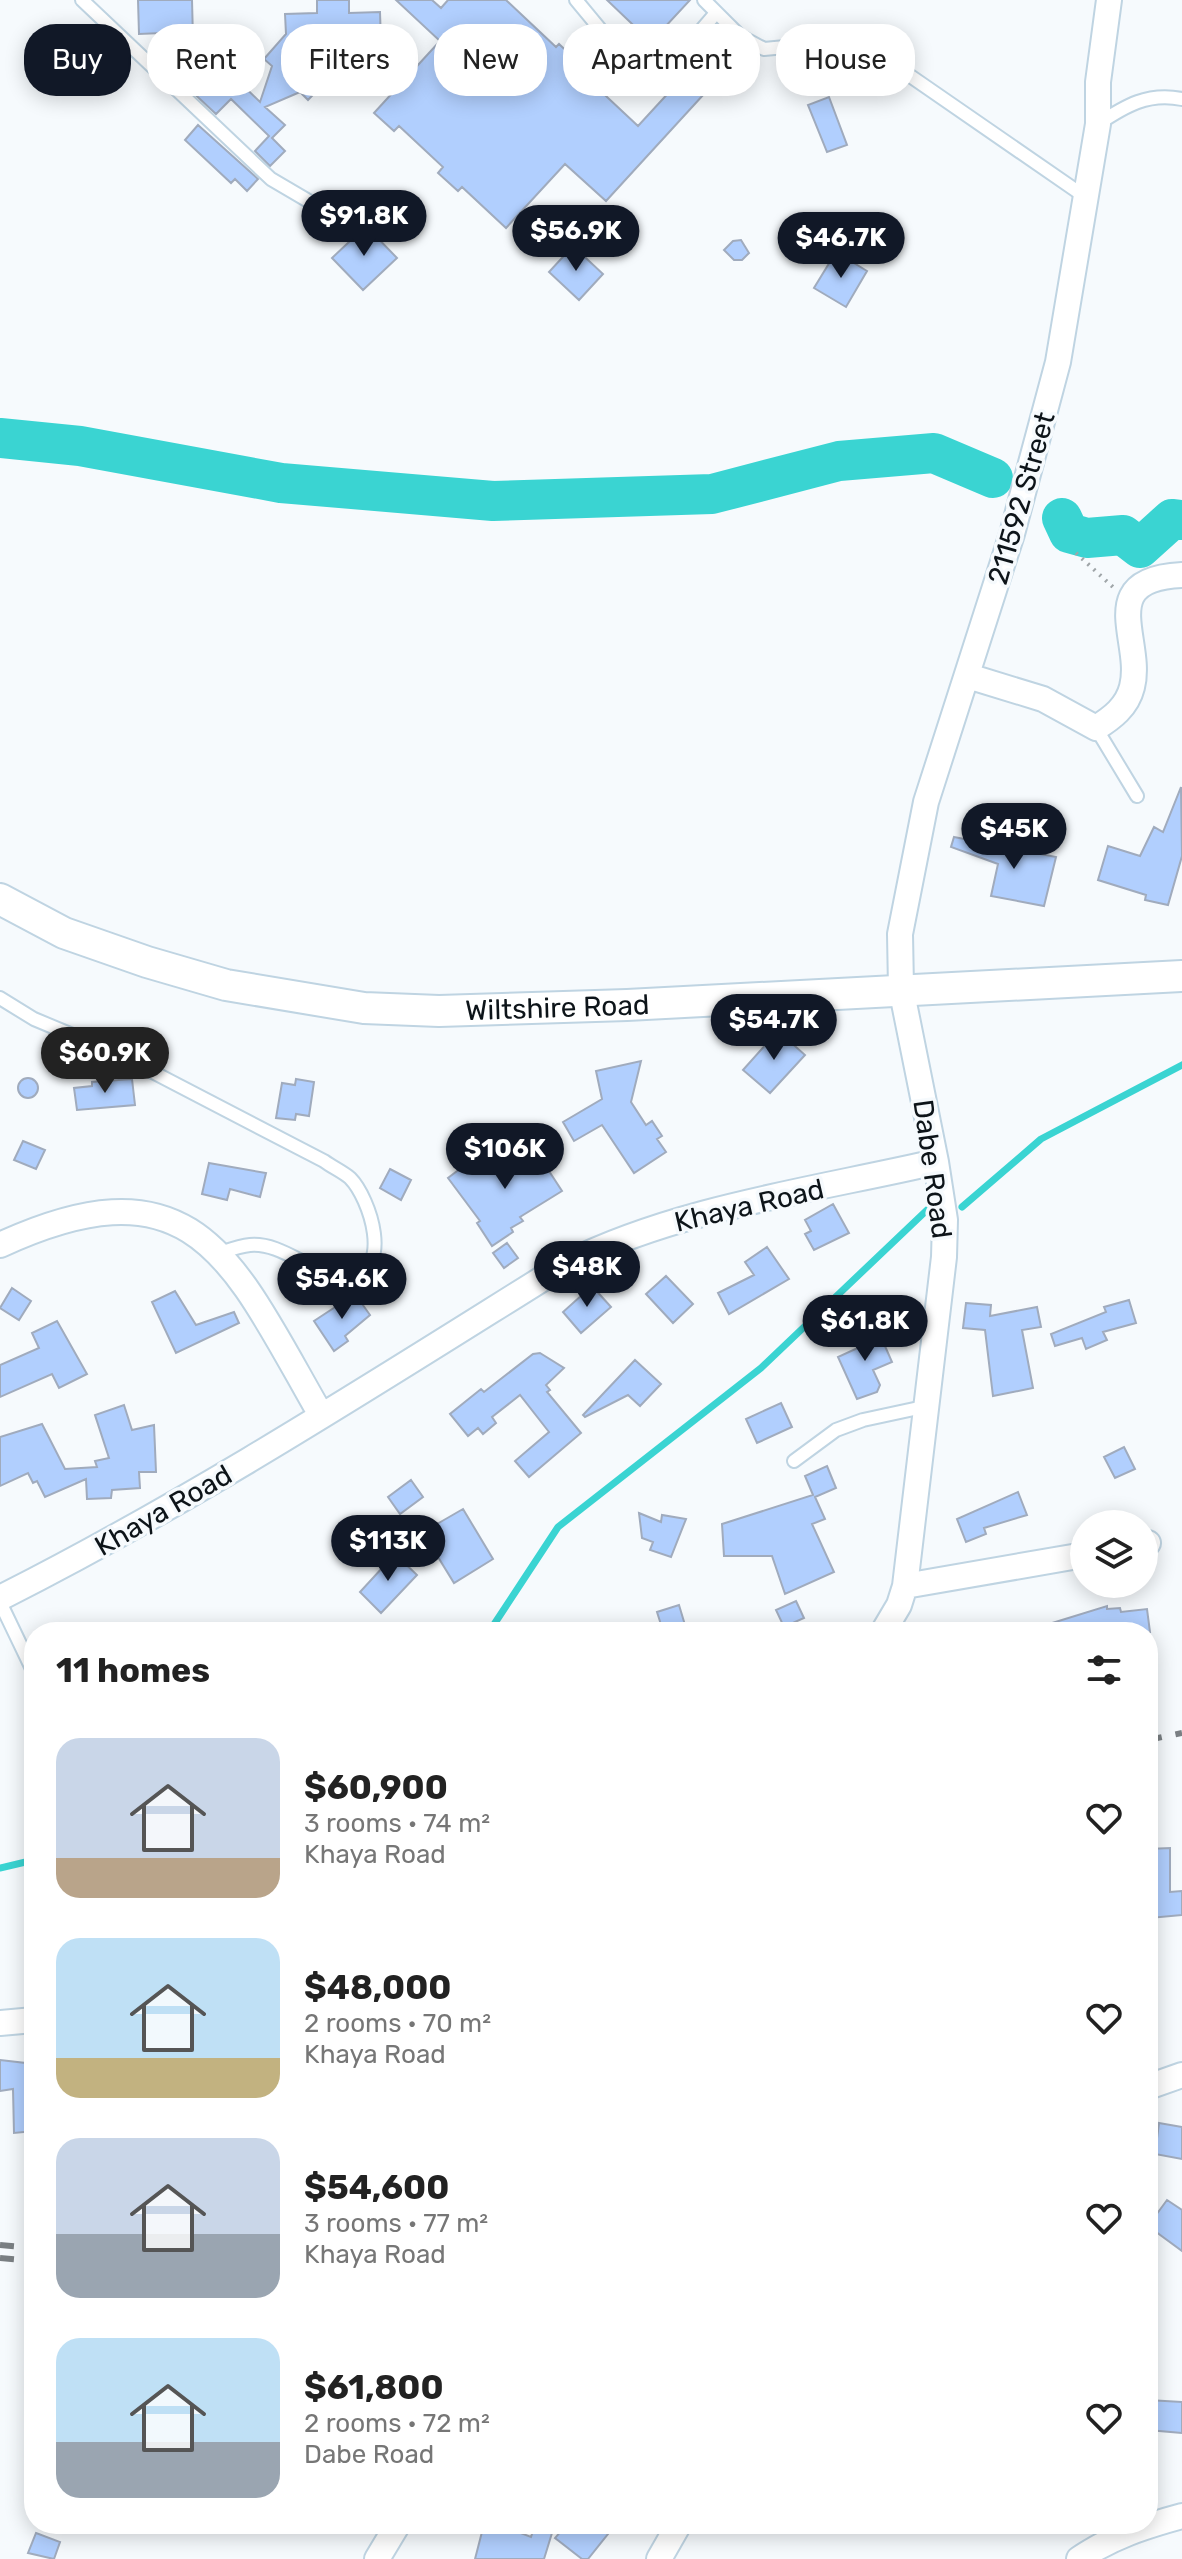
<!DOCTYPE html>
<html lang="en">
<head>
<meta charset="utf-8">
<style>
	:root { --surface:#fff; --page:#f2f2f2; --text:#222; --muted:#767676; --accent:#111827 }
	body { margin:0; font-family:Rubik,sans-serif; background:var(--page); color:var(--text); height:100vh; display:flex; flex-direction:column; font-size:30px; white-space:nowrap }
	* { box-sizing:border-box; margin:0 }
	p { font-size:26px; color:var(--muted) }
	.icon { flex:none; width:44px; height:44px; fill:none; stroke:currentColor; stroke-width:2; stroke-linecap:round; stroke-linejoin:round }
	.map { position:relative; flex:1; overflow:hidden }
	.details { position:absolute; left:24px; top:1622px; width:1134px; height:912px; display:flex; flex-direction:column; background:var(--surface); border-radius:32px; box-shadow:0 4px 20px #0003 }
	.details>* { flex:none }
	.top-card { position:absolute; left:24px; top:24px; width:1134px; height:72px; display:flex; gap:16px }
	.fabs { position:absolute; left:1070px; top:1510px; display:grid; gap:16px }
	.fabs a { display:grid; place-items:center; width:88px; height:88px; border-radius:50%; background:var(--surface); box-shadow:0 4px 20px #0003; font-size:40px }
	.price { position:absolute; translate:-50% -68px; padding:0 18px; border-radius:28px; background:var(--accent); color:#fff; font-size:26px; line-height:52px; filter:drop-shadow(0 2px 4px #0008) }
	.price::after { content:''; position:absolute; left:50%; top:48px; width:24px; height:18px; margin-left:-12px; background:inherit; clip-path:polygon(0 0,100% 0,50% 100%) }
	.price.selected { background:#222; color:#fff }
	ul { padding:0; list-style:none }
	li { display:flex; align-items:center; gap:24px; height:200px; padding:0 32px }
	li span { display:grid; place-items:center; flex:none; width:224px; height:160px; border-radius:24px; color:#555 }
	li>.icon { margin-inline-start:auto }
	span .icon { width:96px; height:96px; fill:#fffc; stroke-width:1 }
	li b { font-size:34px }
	h2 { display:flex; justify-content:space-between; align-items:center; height:96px; padding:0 32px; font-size:34px }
	.pill { padding:0 28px; border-radius:32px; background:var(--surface); box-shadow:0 4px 20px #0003; font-size:28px; line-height:72px }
	.pill.selected { background:var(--accent); color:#fff }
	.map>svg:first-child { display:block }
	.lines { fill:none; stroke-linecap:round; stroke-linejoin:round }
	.stream { stroke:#3ad4d2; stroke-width:7 }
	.river { stroke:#3ad4d2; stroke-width:40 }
	.building { fill:#b1cffe; stroke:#a0abbd; stroke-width:2 }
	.service-casing { stroke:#bfd4e2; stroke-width:16 }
	.minor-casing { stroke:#bfd4e2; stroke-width:28 }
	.tertiary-casing { stroke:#bfd4e2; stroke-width:34 }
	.path { stroke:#9fa5a8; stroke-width:4; stroke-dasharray:2 6; stroke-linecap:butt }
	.service { stroke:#fff; stroke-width:12 }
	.minor { stroke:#fff; stroke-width:24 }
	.tertiary { stroke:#fff; stroke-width:30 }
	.rail { stroke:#7a7f83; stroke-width:6; stroke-dasharray:14 14; stroke-linecap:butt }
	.labels { text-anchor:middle; stroke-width:7; stroke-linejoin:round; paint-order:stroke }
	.street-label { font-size:28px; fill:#0d1419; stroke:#f6fafd }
</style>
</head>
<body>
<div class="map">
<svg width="1182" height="2559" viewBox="0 0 1182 2559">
	<rect width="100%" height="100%" fill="#f6fafd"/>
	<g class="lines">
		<path class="stream" d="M962 1207 1041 1139 1182 1065
			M489 1632 558 1527 761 1368 927 1210
			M0 1868 34 1860"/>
		<path class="river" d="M0 438 80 446 281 483 493 501 712 494 839 461 934 453 993 478
			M1062 518 1069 533 1087 538 1123 535 1140 548 1172 519 1182 520"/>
	</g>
	<path class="building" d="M138 0H192L193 39H162V33L139 34Z
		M317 0H349V13L380 12 381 43 349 44 351 75 331 76 308 100 300 92 265 107 285 125 272 138 285 151 270 166 255 151 269 136 231 99 216 114 186 86 230 40 245 54 228 71 260 102 272 66 264 59 286 34 285 14 317 13Z
		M396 0H432L441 8 448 0H506L556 47 559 44 579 63 575 67 638 126 684 76 704 94 606 201 565 164 506 228 462 187 458 191 438 173 443 167 399 126 394 131 374 113 440 41Z
		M607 0H690L651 42Z
		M829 97 847 145 827 152 808 105Z
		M198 125 258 179 247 191 235 179 231 183 185 140Z
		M366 226 397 258 363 290 332 258Z
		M741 240 749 253 742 260H734L724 250 733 241Z
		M573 246 603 274 579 300 549 272Z
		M836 252 867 271 846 307 814 288Z
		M1181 787 1182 856 1168 905 1145 900 1146 895 1098 880 1108 846 1140 856 1154 827 1163 832Z
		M954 837 1056 857 1044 906 991 896 998 864 951 847Z
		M778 1031 805 1055 770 1093 743 1070Z
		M641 1061 631 1102 646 1125 652 1121 662 1136 657 1139 666 1152 634 1173 602 1125 574 1141 563 1122 602 1099 596 1071Z
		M18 1088a10 10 0 1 1 20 0a10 10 0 1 1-20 0Z
		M132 1079 135 1105 77 1110 74 1088 92 1086V1082Z
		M296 1079 314 1082 309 1116 296 1114 295 1120 276 1118 282 1083 295 1085Z
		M23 1141 45 1150 36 1169 14 1160Z
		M541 1147 552 1164 547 1168 562 1191 520 1217 523 1221 511 1228 513 1232 492 1246 477 1223 480 1221 448 1178 486 1149 502 1173Z
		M209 1163 266 1173 260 1197 230 1189 227 1200 202 1194Z
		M390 1169 411 1180 401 1200 380 1188Z
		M833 1204 849 1233 814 1250 805 1234 811 1231 805 1220Z
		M507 1243 518 1258 504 1268 493 1253Z
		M767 1247 789 1279 729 1314 718 1293 754 1275 745 1262Z
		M666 1276 693 1304 673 1323 646 1294Z
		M592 1286 611 1307 581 1333 563 1312Z
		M12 1288 31 1301 19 1320 0 1308Z
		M175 1291 196 1325 234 1312 239 1323 176 1353 152 1302Z
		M355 1294 370 1315 345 1336 348 1341 334 1351 314 1321Z
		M1129 1300 1136 1323 1103 1332 1107 1340 1086 1349 1082 1338 1055 1346 1051 1334 1106 1312 1104 1307Z
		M966 1303 991 1305 990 1316 1037 1307 1041 1327 1022 1330 1033 1388 993 1396 985 1330 963 1328Z
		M57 1321 87 1374 59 1388 52 1374 0 1397V1365L39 1348 32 1333Z
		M877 1328 892 1362 873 1370 880 1385 877 1392 857 1399 838 1357 860 1347 856 1336Z
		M540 1353 564 1368 546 1385 550 1390 547 1392 581 1433 529 1477 515 1461 549 1432 520 1395 492 1417 496 1423 483 1434 478 1428 468 1436 450 1414 481 1389 484 1392 533 1354Z
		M635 1360 661 1384 640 1406 628 1395 585 1417 583 1415Z
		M781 1403 792 1427 757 1443 746 1419Z
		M124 1405 132 1430 154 1425 156 1472H139L140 1488 112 1490 111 1498 87 1499 86 1479 45 1497 37 1481 33 1483 28 1473 0 1486V1437L42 1424 65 1469 97 1467 95 1461 109 1458 95 1415Z
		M1124 1447 1135 1469 1115 1478 1104 1457Z
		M827 1466 836 1488 815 1497 825 1519 812 1524 834 1572 785 1594 772 1556H724L722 1524 813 1495 805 1476Z
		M411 1480 423 1497 400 1514 388 1497Z
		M1018 1492 1027 1515 984 1528 986 1534 966 1542 957 1519Z
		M463 1509 493 1559 454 1583 427 1539 441 1531 437 1524Z
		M639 1513 661 1522 662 1515 686 1519 671 1557 650 1550 653 1542 642 1538Z
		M395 1554 417 1575 381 1613 360 1592Z
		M796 1601 804 1618 784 1627 776 1610Z
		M679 1605 685 1625 663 1631 657 1612Z
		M1107 1606V1609L1120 1608 1121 1612 1147 1609 1150 1632H1037L1036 1628Z
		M1170 1848V1892L1182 1891V1915L1150 1918 1148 1849Z
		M0 2060 34 2064V2131L14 2133 13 2089 0 2091Z
		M1159 2123 1182 2127V2159L1155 2154Z
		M1167 2200 1182 2210V2251L1148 2226Z
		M1148 2400 1182 2402V2433L1148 2430Z
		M497 2524 531 2537 534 2528 552 2533 544 2559H475L483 2528 493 2532Z
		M567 2524H616L588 2559H582L555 2538Z
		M36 2533 60 2542 54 2559 28 2553Z"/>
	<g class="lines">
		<g class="service-casing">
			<path id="service" d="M82 0 271 179 317 206 392 212
				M576 0 634 70 648 80 662 76 716 13
				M704 0 740 36 764 49 839 42 877 53 1084 196
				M1098 124C1125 106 1148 92 1182 99
				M1096 728 1137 796
				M0 998 34 1019 118 1054 324 1161C332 1167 343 1172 350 1178 370 1198 394 1272 349 1276 314 1278 285 1242 250 1245 240 1246 229 1250 220 1253
				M794 1461 836 1430 863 1420 928 1406
				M0 1602 34 1673"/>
		</g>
		<g class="minor-casing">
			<path id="minor" d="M968 676 1043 699 1096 728C1112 718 1127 707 1132 687 1144 641 1093 579 1182 575
				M0 1245C197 1154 234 1264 321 1415
				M1144 1544 1148 1543
				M905 1586 1084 1555
				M0 1598C196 1499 380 1380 566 1264 678 1208 814 1190 936 1162
				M883 1632 899 1605 905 1586 944 1257 945 1220 936 1162 901 988 900 934 926 802 1012 534 1058 362 1098 124V82L1109 0
				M0 2023 34 2020
				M1148 2087 1182 2075
				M377 2559 398 2524
				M659 2559 679 2524
				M1079 2559C1111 2537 1145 2526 1182 2516"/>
		</g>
		<g class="tertiary-casing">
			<g id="tertiary">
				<path id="s1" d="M0 899 64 933 147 962 226 985 364 1008 439 1011 627 1005 1182 976"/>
			</g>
		</g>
		<path class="path" d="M1076 553 1114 588"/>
		<use href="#service" class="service"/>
		<use href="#minor" class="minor"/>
		<use href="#tertiary" class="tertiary"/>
		<path class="rail" d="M1148 1740 1182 1733
			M0 2245 34 2248
			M0 2258 34 2261"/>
	</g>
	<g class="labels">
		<g class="street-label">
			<text transform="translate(1021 498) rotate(-74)" y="10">211592 Street</text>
			<text dy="10" stroke="none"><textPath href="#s1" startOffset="576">Wiltshire Road</textPath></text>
			<text transform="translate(933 1169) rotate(82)" y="10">Dabe Road</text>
			<text transform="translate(749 1205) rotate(-13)" y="10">Khaya Road</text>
			<text transform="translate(163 1510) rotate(-30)" y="10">Khaya Road</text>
		</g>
	</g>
</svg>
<div class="fabs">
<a><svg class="icon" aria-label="layers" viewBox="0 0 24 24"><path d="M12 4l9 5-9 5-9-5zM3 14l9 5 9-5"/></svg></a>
</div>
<b class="price" style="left:364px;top:258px">$91.8K</b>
<b class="price" style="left:576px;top:273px">$56.9K</b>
<b class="price" style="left:841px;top:280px">$46.7K</b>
<b class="price" style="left:1014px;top:871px">$45K</b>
<b class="price" style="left:774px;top:1062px">$54.7K</b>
<b class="price selected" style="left:105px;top:1095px">$60.9K</b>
<b class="price" style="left:505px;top:1191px">$106K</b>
<b class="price" style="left:587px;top:1309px">$48K</b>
<b class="price" style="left:342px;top:1321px">$54.6K</b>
<b class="price" style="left:865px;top:1363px">$61.8K</b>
<b class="price" style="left:388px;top:1583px">$113K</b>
<div class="top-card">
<a class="pill selected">Buy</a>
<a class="pill">Rent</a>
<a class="pill">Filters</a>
<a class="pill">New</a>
<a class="pill">Apartment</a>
<a class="pill">House</a>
</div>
<section class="details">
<h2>11 homes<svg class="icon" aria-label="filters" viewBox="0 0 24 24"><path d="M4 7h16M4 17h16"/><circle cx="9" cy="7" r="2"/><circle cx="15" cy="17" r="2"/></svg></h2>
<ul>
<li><span style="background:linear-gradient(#c9d6e8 75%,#b9a48a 0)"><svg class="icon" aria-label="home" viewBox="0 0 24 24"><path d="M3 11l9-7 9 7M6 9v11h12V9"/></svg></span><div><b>$60,900</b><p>3 rooms · 74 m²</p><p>Khaya Road</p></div><svg class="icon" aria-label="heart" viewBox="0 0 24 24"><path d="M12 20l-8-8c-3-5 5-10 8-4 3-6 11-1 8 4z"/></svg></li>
<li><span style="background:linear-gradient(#bfe0f5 75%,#c2b280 0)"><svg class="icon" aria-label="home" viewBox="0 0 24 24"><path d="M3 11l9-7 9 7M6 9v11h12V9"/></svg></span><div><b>$48,000</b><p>2 rooms · 70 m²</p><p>Khaya Road</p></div><svg class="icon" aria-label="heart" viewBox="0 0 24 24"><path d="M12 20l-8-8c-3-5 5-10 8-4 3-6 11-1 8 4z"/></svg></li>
<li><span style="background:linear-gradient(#c9d6e8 60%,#9aa5b1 0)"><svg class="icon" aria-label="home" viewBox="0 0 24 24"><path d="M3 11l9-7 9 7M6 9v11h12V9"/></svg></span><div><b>$54,600</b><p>3 rooms · 77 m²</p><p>Khaya Road</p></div><svg class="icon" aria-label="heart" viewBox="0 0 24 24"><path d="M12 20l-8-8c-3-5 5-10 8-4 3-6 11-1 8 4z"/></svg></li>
<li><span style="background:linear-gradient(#bfe0f5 65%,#9aa5b1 0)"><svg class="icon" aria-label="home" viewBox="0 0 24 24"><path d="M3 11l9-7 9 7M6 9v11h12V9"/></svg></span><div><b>$61,800</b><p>2 rooms · 72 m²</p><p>Dabe Road</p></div><svg class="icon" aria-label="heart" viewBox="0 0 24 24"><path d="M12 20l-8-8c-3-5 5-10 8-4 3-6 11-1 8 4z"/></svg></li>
</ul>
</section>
</div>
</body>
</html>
